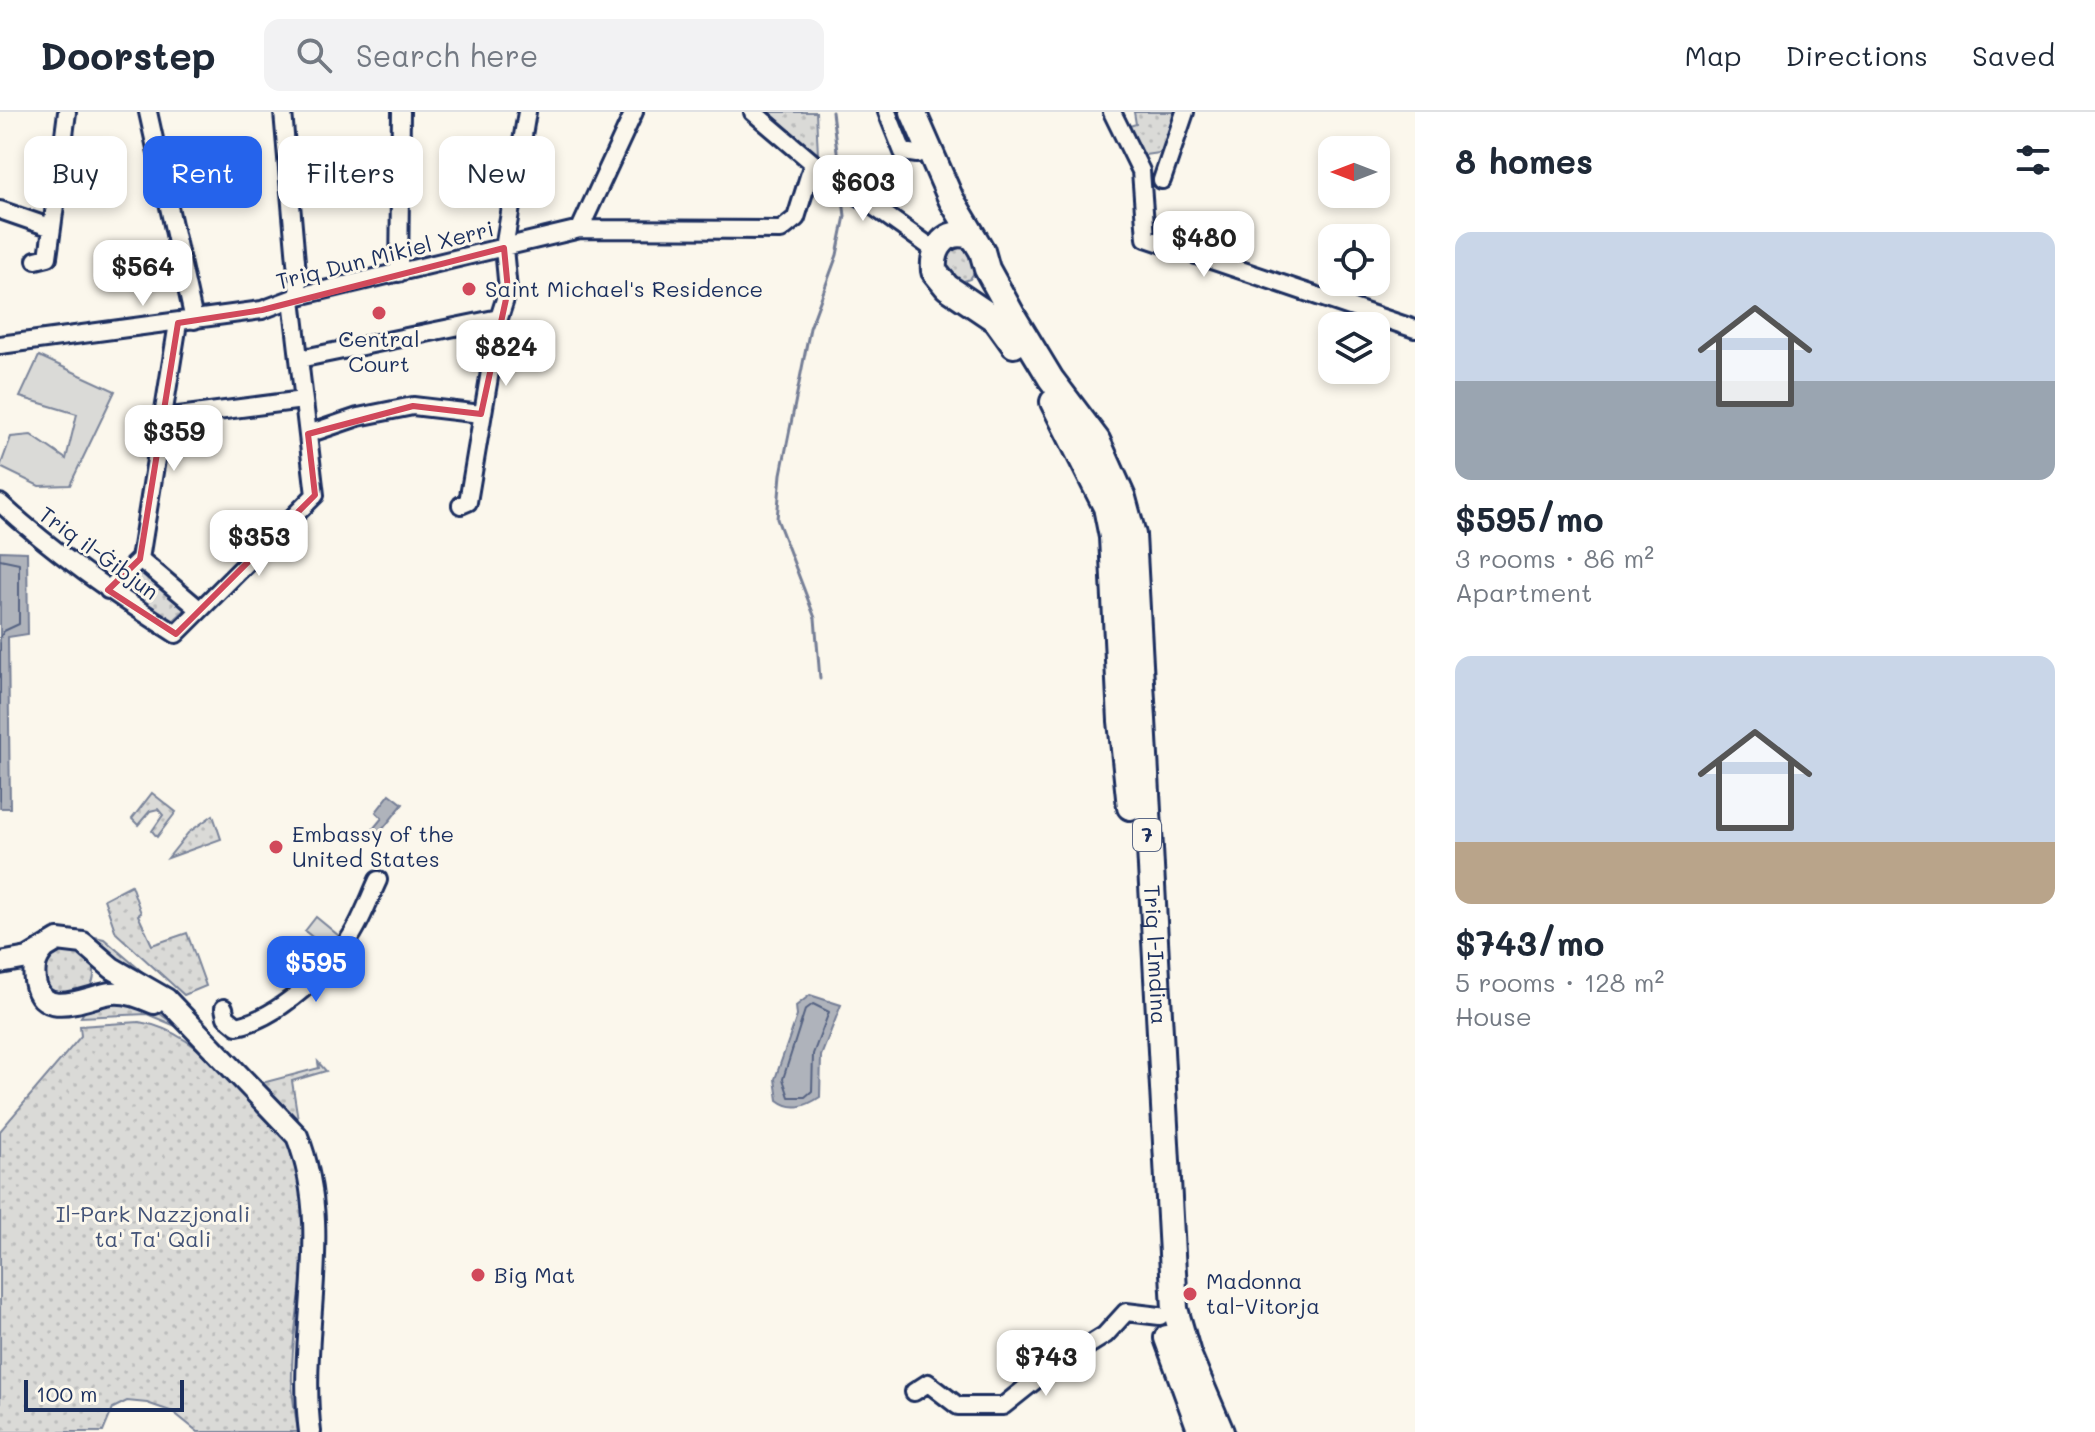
<!DOCTYPE html>
<html lang="en">
<head>
<meta charset="utf-8">
<style>
	:root { --surface:#fff; --page:#f2f2f3; --text:#1f2937; --muted:#747a83; --line:#e0e1e3; --accent:#2563eb }
	body { margin:0; font-family:Mali,sans-serif; background:var(--page); color:var(--text); height:100vh; display:flex; flex-direction:column; font-size:30px; white-space:nowrap }
	* { box-sizing:border-box; margin:0 }
	p { font-size:26px; color:var(--muted) }
	.icon { flex:none; width:44px; height:44px; fill:none; stroke:currentColor; stroke-width:2; stroke-linecap:round; stroke-linejoin:round }
	.map { position:relative; flex:1; overflow:hidden }
	.sheet { display:flex; flex-direction:column; background:var(--surface); width:680px }
	.sheet>* { flex:none }
	.guide { position:absolute; left:24px; top:24px; width:760px; height:72px; display:flex; gap:16px }
	.needle { width:52px; rotate:270deg }
	.controls { position:absolute; left:1318px; top:24px; display:grid; gap:16px }
	.controls a { display:grid; place-items:center; width:72px; height:72px; border-radius:16px; background:var(--surface); box-shadow:0 4px 12px #0003; font-size:40px }
	.scale { position:absolute; left:24px; bottom:20px; width:160px; box-sizing:border-box; padding-left:8px; border:4px solid #1b2f5e; border-top:0; font-size:22px; line-height:28px; white-space:nowrap; color:#1b2f5e; -webkit-text-stroke:6px #fbf7ec; paint-order:stroke }
	.price { position:absolute; translate:-50% -68px; padding:0 18px; border-radius:16px; background:#fff; color:#222; font-size:26px; line-height:52px; filter:drop-shadow(0 2px 4px #0008) }
	.price::after { content:''; position:absolute; left:50%; top:48px; width:24px; height:18px; margin-left:-12px; background:inherit; clip-path:polygon(0 0,100% 0,50% 100%) }
	.price.active { background:var(--accent); color:#fff }
	ul { padding:0; list-style:none }
	li { display:grid; align-content:center; gap:16px; height:424px; padding:0 40px }
	li span { display:grid; place-items:center; height:248px; border-radius:16px; color:#555 }
	li>.icon { margin-inline-start:auto }
	span .icon { width:144px; height:144px; fill:#fffc; stroke-width:1 }
	li b { font-size:34px }
	h2 { display:flex; justify-content:space-between; align-items:center; height:96px; padding:0 40px; font-size:34px }
	.pill { padding:0 28px; border-radius:16px; background:var(--surface); box-shadow:0 4px 12px #0003; font-size:28px; line-height:72px }
	.pill.active { background:var(--accent); color:#fff }
	header { display:flex; align-items:center; gap:48px; box-sizing:border-box; height:112px; padding:0 40px; background:var(--surface); border-bottom:2px solid var(--line) }
	header strong { font-size:38px }
	nav { display:flex; gap:44px; margin-inline-start:auto; font-size:28px }
	.search { width:560px; height:72px; background:var(--page); display:flex; align-items:center; gap:20px; box-sizing:border-box; padding:0 28px; border-radius:16px; color:var(--muted); font-size:30px }
	main { display:flex; flex:1; min-height:0 }
	.map>svg:first-child { display:block }
	.grass { fill:url(#grass-dots); stroke:#7a849a; stroke-width:2 }
	.garden { fill:#dadad7; stroke:#7a849a; stroke-width:2 }
	.water { fill:#afb3bb; stroke:#747e96; stroke-width:2 }
	.lines { fill:none; stroke-linecap:round; stroke-linejoin:round }
	.shore { stroke:#566483; stroke-width:2 }
	.stream { stroke:#747e96; stroke-width:3 }
	.minor-casing { stroke:#1b2f5e; stroke-width:22 }
	.major-casing { stroke:#1b2f5e; stroke-width:26 }
	.highway-casing { stroke:#1b2f5e; stroke-width:30 }
	.minor { stroke:#fbf7ec; stroke-width:16 }
	.major { stroke:#fbf7ec; stroke-width:20 }
	.highway { stroke:#fbf7ec; stroke-width:24 }
	.marked { fill:none; stroke:#d1495b; stroke-width:6; stroke-linejoin:round }
	.poi-dot { fill:#d1495b; stroke:#fbf7ec; stroke-width:3 }
	.labels { text-anchor:middle; stroke-width:6; stroke-linejoin:round; paint-order:stroke }
	.shield { fill:#fbf7ec; stroke:#5e6b89; stroke-width:2 }
	.shield-label { font-size:20px; font-weight:bold; fill:#1b2f5e }
	.street-label { font-size:22px; fill:#1b2f5e; stroke:#fbf7ec }
	.poi-label { font-size:22px; fill:#1b2f5e; stroke:#fbf7ec; text-anchor:start }
	.park-label { font-size:22px; fill:#415176; stroke:#fbf7ec }
</style>
</head>
<body>
<header>
<strong>Doorstep</strong>
<div class="search"><svg class="icon" aria-label="search" viewBox="0 0 24 24"><circle cx="10" cy="10" r="6"/><path d="M15 15l6 6"/></svg>Search here</div>
<nav><a>Map</a><a>Directions</a><a>Saved</a></nav>
</header>
<main>
<div class="map">
<svg width="1415" height="1320" viewBox="0 0 1415 1320">
	<defs>
		<pattern id="grass-dots" width="8" height="8" patternUnits="userSpaceOnUse" patternTransform="scale(2)"><rect width="8" height="8" fill="#dadad7"/><path d="M2 2h.1M6 6h.1" fill="none" stroke="#babbbb" stroke-width="1.8" stroke-linecap="round"/></pattern>
	</defs>
	<rect width="100%" height="100%" fill="#fbf7ec"/>
	<filter id="ink" filterUnits="userSpaceOnUse"><feTurbulence type="fractalNoise" baseFrequency=".0125" numOctaves="2"/><feDisplacementMap in="SourceGraphic" scale="16" xChannelSelector="R" yChannelSelector="G"/><feConvolveMatrix kernelMatrix="1 2 1 2 8 2 1 2 1" color-interpolation-filters="sRGB"/></filter>
	<g filter="url(#ink)">
		<path class="grass" d="M769 0H816L818 43Z
			M1134 0H1178L1165 40 1138 44 1123 16 1136 12Z
			M957 133 968 135 977 156 970 167 958 171 940 148Z
			M140 458 188 495 173 509 123 477Z
			M152 681 176 700 157 725 152 719 163 703 158 697 150 699 138 713 132 707Z
			M213 703 221 727 168 746 188 721Z
			M131 773 141 801 138 803 152 833 187 821 206 874 184 883 116 821 104 787Z
			M67 819 104 827 173 886Z
			M74 834 93 851C96 865 93 874 83 884L48 881 40 855 49 840Z
			M104 887 143 889 178 915 147 902 81 905 85 898Z
			M139 910C178 916 202 940 230 966 251 985 274 1005 287 1030 327 1107 290 1191 292 1271 292 1287 296 1304 298 1320H198L173 1300 147 1291 127 1289 113 1296 103 1320H0V1019L81 924 80 914Z
			M318 950 326 959 292 969 299 1014 262 971 319 956Z"/>
		<path class="garden" d="M39 244 115 279 70 373 39 374 0 355 11 325 31 323 66 347 77 302 20 285Z
			M316 805 339 824 328 838 305 819Z"/>
		<path class="water" d="M0 439 27 440 28 522 8 525 10 696H0Z
			M390 682 403 692 378 723 372 718 382 706 376 700Z
			M810 883 841 893 821 944 820 985C805 995 792 999 778 988L775 967 797 904 796 894Z"/>
		<g class="lines">
			<path class="shore" d="M0 447 19 451V512L4 519 0 526
				M0 531V688
				M813 892 829 900 813 942 812 979 805 985H789L783 967 805 898Z"/>
			<path class="stream" d="M832 0 840 63
				M820 567 815 506 777 407 781 362 810 216 837 143 845 104 842 79"/>
			<g class="minor-casing">
				<path id="minor" d="M148 0 194 208
					M283 0 299 184
					M753 0 813 51 936 139
					M887 0 903 40 917 42
					M1112 0 1141 59 1146 126 1415 217
					M1162 68 1185 0
					M0 98 52 116 67 0
					M580 117 634 0
					M36 148 48 145 52 116
					M399 161 401 0
					M0 233 262 198 299 184 580 117 781 118 796 106 813 51
					M299 247 499 206
					M163 306 303 288
					M308 322 358 305 413 294 481 302
					M0 391C54 441 114 482 176 522L315 383 292 187
					M461 393 468 390 499 206 508 178 504 136 527 0
					M140 447 199 497
					M108 478 140 447 178 211
					M224 896 226 905 237 914C279 906 337 852 357 814 365 799 371 783 378 768
					M914 1280 928 1271 958 1294H1003L1047 1259 1105 1223 1126 1200 1160 1204"/>
			</g>
			<g class="major-casing">
				<path id="major" d="M46 835C36 845 33 854 35 869 42 910 88 884 111 881 125 879 141 885 154 891
					M0 851 28 846 58 828 83 831 112 856 166 887 297 1024C335 1119 297 1221 310 1320"/>
			</g>
			<g class="highway-casing">
				<g id="highway">
					<path id="s1" d="M913 0 951 87 982 139 987 157 1014 206 1051 267 1097 328 1123 386 1133 423 1175 1197 1188 1242 1221 1320"/>
					<path d="M970 124C946 116 932 136 934 159L947 175 996 208 1014 233"/>
					<path d="M1053 290 1106 395 1112 425 1121 609 1130 695"/>
					<path d="M1167 1226 1201 1320"/>
				</g>
			</g>
			<use href="#minor" class="minor"/>
			<use href="#major" class="major"/>
			<use href="#highway" class="highway"/>
		</g>
	</g>
	<path class="marked" d="M504 136 508 178 481 302 413 294 308 322 315 383 176 522 108 478 140 447 178 211 262 198Z"/>
	<g class="poi-dot">
		<circle cx="469" cy="177" r="8"/>
		<circle cx="379" cy="201" r="8"/>
		<circle cx="276" cy="735" r="8"/>
		<circle cx="478" cy="1163" r="8"/>
		<circle cx="1190" cy="1182" r="8"/>
	</g>
	<g class="labels">
		<rect class="shield" x="1133" y="707" width="28" height="32" rx="6"/>
		<g class="shield-label">
			<text x="1147" y="730">7</text>
		</g>
		<g class="street-label">
			<text transform="translate(385 143) rotate(-14)" y="8">Triq Dun Mikiel Xerri</text>
			<text transform="translate(99 441) rotate(36)" y="8">Triq il-Ġibjun</text>
			<text dy="8" stroke="none"><textPath href="#s1" startOffset="900">Triq l-Imdina</textPath></text>
		</g>
		<g class="poi-label">
			<text x="485" y="185">Saint Michael's Residence</text>
			<text x="379" y="235" text-anchor="middle">Central<tspan x="379" dy="25">Court</tspan></text>
			<text x="292" y="730">Embassy of the<tspan x="292" dy="25">United States</tspan></text>
			<text x="494" y="1171">Big Mat</text>
			<text x="1206" y="1177">Madonna<tspan x="1206" dy="25">tal-Vitorja</tspan></text>
		</g>
		<g class="park-label">
			<text x="153" y="1110">Il-Park Nazzjonali<tspan x="153" dy="25">ta' Ta' Qali</tspan></text>
		</g>
	</g>
</svg>
<div class="controls">
<a><svg class="needle" viewBox="-14 -14 28 28"><path d="M0-13l5 13h-10z" fill="#e53935"/><path d="M0 13l5-13h-10z" fill="#747a83"/></svg></a>
<a><svg class="icon" aria-label="locate" viewBox="0 0 24 24"><circle cx="12" cy="12" r="6"/><path d="M12 2v4M12 18v4M2 12h4M18 12h4"/></svg></a>
<a><svg class="icon" aria-label="layers" viewBox="0 0 24 24"><path d="M12 4l9 5-9 5-9-5zM3 14l9 5 9-5"/></svg></a>
</div>
<div class="scale">100 m</div>
<b class="price" style="left:863px;top:111px">$603</b>
<b class="price" style="left:1204px;top:167px">$480</b>
<b class="price" style="left:143px;top:196px">$564</b>
<b class="price" style="left:506px;top:276px">$824</b>
<b class="price" style="left:174px;top:361px">$359</b>
<b class="price" style="left:259px;top:466px">$353</b>
<b class="price active" style="left:316px;top:892px">$595</b>
<b class="price" style="left:1046px;top:1286px">$743</b>
<div class="guide">
<a class="pill">Buy</a>
<a class="pill active">Rent</a>
<a class="pill">Filters</a>
<a class="pill">New</a>
</div>
</div>
<section class="sheet">
<h2>8 homes<svg class="icon" aria-label="filters" viewBox="0 0 24 24"><path d="M4 7h16M4 17h16"/><circle cx="9" cy="7" r="2"/><circle cx="15" cy="17" r="2"/></svg></h2>
<ul>
<li><span style="background:linear-gradient(#c9d6e8 60%,#9aa5b1 0)"><svg class="icon" aria-label="home" viewBox="0 0 24 24"><path d="M3 11l9-7 9 7M6 9v11h12V9"/></svg></span><div><b>$595/mo</b><p>3 rooms · 86 m²</p><p>Apartment</p></div></li>
<li><span style="background:linear-gradient(#c9d6e8 75%,#b9a48a 0)"><svg class="icon" aria-label="home" viewBox="0 0 24 24"><path d="M3 11l9-7 9 7M6 9v11h12V9"/></svg></span><div><b>$743/mo</b><p>5 rooms · 128 m²</p><p>House</p></div></li>
</ul>
</section>
</main>
</body>
</html>
